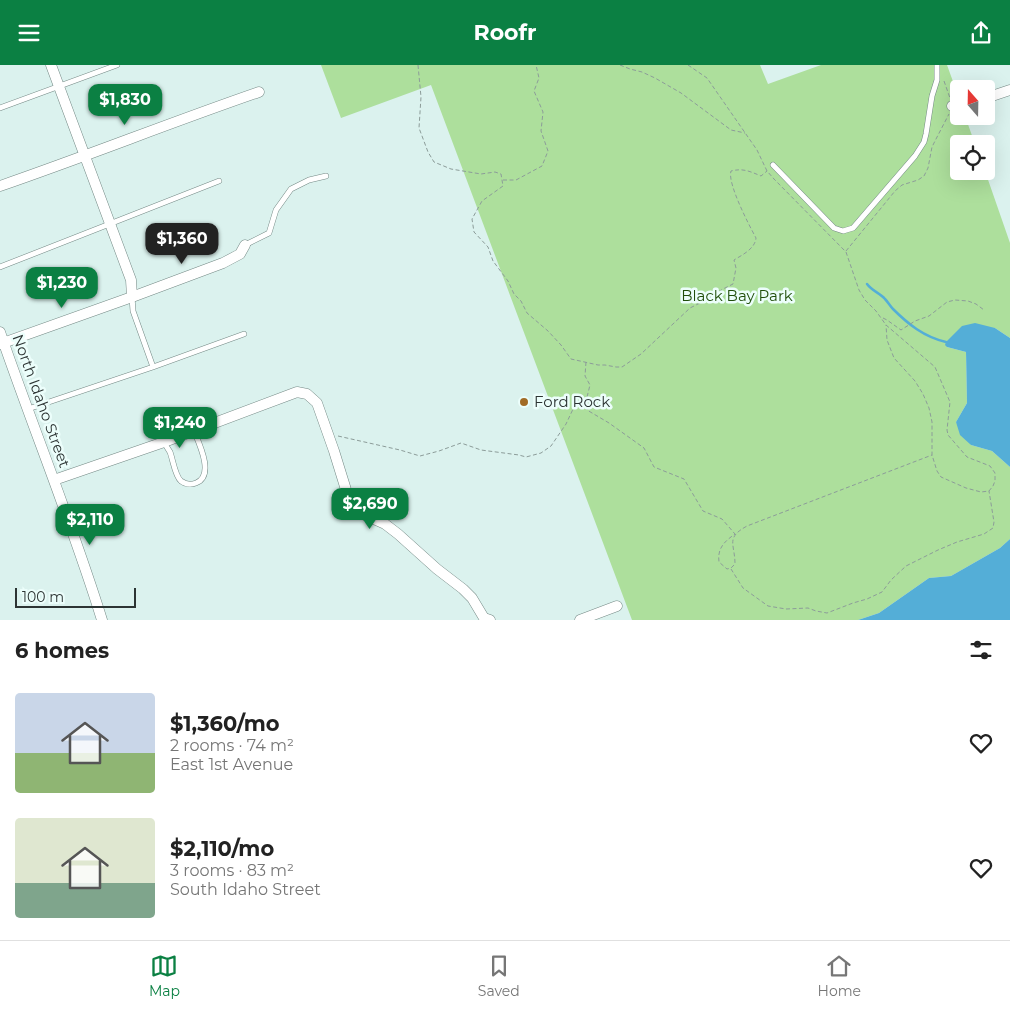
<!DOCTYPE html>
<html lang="en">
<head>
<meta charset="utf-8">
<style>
	:root { --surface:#fff; --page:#f6f6f6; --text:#222; --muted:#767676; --line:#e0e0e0; --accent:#0b8043 }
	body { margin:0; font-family:Montserrat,sans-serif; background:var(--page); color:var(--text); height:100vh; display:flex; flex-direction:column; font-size:19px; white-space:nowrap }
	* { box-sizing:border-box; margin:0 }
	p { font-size:16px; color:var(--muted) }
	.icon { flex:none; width:28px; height:28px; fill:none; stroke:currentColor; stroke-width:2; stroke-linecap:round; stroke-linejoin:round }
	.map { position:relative; height:555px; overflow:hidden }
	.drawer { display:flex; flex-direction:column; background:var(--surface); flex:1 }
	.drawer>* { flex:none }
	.needle { width:32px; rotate:340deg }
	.buttons { position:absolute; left:950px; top:15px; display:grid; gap:10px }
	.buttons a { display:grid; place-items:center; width:45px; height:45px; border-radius:5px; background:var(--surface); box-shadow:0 5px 20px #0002; font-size:25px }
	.scale { position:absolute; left:15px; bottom:12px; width:121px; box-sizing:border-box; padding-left:5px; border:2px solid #2c3433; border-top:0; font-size:14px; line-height:18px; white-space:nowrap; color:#2c3433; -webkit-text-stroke:4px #ecfefb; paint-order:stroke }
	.price { position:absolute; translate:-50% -42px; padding:0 11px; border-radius:10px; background:var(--accent); color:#fff; font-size:16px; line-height:32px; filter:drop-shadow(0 1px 2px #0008) }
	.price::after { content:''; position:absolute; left:50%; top:30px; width:15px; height:11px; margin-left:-8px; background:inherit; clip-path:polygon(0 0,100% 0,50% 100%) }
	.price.active { background:#222; color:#fff }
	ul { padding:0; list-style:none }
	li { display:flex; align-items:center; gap:15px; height:125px; padding:0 15px }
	li span { display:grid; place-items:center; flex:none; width:140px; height:100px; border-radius:5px; color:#555 }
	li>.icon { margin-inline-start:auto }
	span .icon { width:60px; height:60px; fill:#fffc; stroke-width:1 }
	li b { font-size:21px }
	h2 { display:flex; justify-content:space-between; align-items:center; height:60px; padding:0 15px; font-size:21px }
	header { display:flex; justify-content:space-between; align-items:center; height:65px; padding:0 15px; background:var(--accent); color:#fff; font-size:22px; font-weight:700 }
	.tab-bar { display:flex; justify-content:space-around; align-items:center; height:70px; border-top:1px solid var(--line); background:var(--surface); font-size:14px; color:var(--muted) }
	.tab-bar a { display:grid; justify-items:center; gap:2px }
	.tab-bar .active { color:var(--accent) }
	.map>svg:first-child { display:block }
	.green { fill:#addf9c }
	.water { fill:#54aed7 }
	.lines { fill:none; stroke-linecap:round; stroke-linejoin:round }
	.stream { stroke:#54aed7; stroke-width:2.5 }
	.lane-casing { stroke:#748985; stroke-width:6 }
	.street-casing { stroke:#748985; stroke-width:11 }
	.path { stroke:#8c9c99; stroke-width:1; stroke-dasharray:4 2.5; stroke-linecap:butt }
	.lane { stroke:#fff; stroke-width:5 }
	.street { stroke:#fff; stroke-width:10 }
	.poi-dot { fill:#a16b25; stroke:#ecfefb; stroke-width:2 }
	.labels { text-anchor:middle; stroke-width:5; stroke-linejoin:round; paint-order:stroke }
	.park-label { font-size:15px; fill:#204e0a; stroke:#ecfefb }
	.street-label { font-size:15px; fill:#2c3433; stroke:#ecfefb }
	.poi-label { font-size:15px; fill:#2c3433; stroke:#ecfefb; text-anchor:start }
</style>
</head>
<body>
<header><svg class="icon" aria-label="menu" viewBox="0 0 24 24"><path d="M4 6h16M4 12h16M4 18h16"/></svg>Roofr<svg class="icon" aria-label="share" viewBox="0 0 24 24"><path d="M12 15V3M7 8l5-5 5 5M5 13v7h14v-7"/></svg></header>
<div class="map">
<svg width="1010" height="555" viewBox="0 0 1010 555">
	<rect width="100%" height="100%" fill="#dbf2ee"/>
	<path class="green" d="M321 0H760L768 19 821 0H947L959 33V51H965L975 79H959V106H985L1010 178V273L995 263 947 282 966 287 967 338 956 357 971 380 992 386 1010 402V474L1000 483 951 511 929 513 879 548 858 555H632L431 20 341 53Z"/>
	<path class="water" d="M975 258 995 263 1010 273V402L992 386 971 380 960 370 956 357 967 338 966 287 947 282 945 280 946 277 962 261Z
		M1010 474V555H858L879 548 929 513 951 511 1000 483Z"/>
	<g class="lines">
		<path class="stream" d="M867 219C872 226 880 228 885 234 888 237 890 241 893 244 908 259 924 272 946 277"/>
		<g class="lane-casing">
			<path id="lane" d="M0 43 117 0
				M773 100 834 163 843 166 853 163 915 91 924 77 926 69 932 31 937 15V0
				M245 180 269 168 276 145 291 124 309 115 326 111
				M0 202 219 116
				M132 232 133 246 153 302
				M28 344 153 302 244 269
				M164 377C166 381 168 384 170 387 173 395 175 411 181 416 185 419 191 420 196 418 215 411 199 378 194 366"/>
		</g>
		<g class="street-casing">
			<path id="street" d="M51 0 131 215 132 232
				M986 33 1010 25
				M952 41 959 42
				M0 121C87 91 172 57 259 27
				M0 267C33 363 72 458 102 555
				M0 279 132 232 223 198 240 189 245 180
				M54 415 164 377 297 327 307 329 317 338 334 386 347 428 354 443 358 447 385 459 398 469 437 504 463 524 472 533 484 553 490 555
				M580 555 617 541"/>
		</g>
		<path class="path" d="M418 0 421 32 419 63 428 87 434 97 451 104 481 109 495 107 501 109 503 121 482 136 472 154 474 167 488 182 493 196 508 216 514 229 521 236 527 248 548 266 561 280 571 294 598 300H605L616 302H622L641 289 690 243 706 235 723 224 733 219 736 203 734 195C742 190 755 184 756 173 749 160 727 118 731 106 743 103 749 106 761 111L767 106
			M620 0 630 4 642 7 655 13 681 28 731 65 745 68
			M688 0 707 13 757 85 767 106 774 114 846 187 859 225 865 235 876 246 886 260 935 302 950 337 947 365 948 370 967 392 990 401 995 408V416L993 421 989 426 981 427 966 423 941 412 937 406 932 390V357L929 343 923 329 915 316 894 293 887 275 886 260
			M944 16 950 33
			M503 115H516L542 101 548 86 541 66 543 47 534 26 539 13 536 0
			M846 186 895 126 902 120 918 115 924 111 928 103 932 82 936 74 949 49
			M883 253 887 255 901 265 915 256 929 251 947 237 955 235 968 236 976 239 984 245
			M586 297 585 311 590 320 587 332V345L609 358 644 383 654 402 684 414 703 446 722 454 735 469C725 476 717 483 719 497L727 504 731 503 735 499C735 479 725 473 747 461L932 390
			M338 371 400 385 420 391 439 386 461 378 481 385 519 390 526 392 541 388 551 381 566 359 574 342 587 332
			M731 504 743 523 768 541 786 544 808 543 816 546 827 548 853 538 867 534 882 527 891 515 906 501 938 485 957 477 984 469 993 463 994 457 989 426"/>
		<use href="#lane" class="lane"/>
		<use href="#street" class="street"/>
	</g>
	<circle class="poi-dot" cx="524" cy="337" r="5"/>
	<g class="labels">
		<g class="park-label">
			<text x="737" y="236">Black Bay Park</text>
		</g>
		<g class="street-label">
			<text transform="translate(41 336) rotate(70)" y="5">North Idaho Street</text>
		</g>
		<g class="poi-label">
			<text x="534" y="342">Ford Rock</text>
		</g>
	</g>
</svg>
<div class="buttons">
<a><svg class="needle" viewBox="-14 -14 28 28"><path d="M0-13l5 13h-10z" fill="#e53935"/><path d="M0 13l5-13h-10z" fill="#767676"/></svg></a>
<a><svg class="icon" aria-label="locate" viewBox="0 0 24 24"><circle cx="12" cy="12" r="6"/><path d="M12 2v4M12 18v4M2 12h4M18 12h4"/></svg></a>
</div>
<div class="scale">100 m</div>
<b class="price" style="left:125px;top:61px">$1,830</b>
<b class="price active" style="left:182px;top:200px">$1,360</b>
<b class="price" style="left:62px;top:244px">$1,230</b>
<b class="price" style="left:180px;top:384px">$1,240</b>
<b class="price" style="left:370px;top:465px">$2,690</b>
<b class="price" style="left:90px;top:481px">$2,110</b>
</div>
<section class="drawer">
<h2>6 homes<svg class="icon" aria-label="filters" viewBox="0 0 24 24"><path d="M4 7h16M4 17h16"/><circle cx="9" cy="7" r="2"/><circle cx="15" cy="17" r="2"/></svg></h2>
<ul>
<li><span style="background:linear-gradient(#c9d6e8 60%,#8fb573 0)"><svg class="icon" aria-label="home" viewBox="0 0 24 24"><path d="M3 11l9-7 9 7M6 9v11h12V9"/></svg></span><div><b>$1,360/mo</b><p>2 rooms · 74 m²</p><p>East 1st Avenue</p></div><svg class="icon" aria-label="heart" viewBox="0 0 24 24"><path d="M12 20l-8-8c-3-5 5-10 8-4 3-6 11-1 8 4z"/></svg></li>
<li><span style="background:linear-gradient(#dfe7d0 65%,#7fa58c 0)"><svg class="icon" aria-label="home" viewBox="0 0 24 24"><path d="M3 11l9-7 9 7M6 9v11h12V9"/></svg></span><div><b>$2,110/mo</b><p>3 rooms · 83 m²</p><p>South Idaho Street</p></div><svg class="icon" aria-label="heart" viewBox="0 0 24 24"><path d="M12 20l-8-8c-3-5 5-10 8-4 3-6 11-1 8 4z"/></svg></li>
</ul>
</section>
<nav class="tab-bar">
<a class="active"><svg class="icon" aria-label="map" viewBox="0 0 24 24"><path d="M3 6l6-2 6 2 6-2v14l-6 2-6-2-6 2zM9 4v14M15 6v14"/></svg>Map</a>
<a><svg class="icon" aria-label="saved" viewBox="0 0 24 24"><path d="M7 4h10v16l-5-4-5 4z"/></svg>Saved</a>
<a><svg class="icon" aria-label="home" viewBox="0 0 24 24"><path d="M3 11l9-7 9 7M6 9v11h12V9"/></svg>Home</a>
</nav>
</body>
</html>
